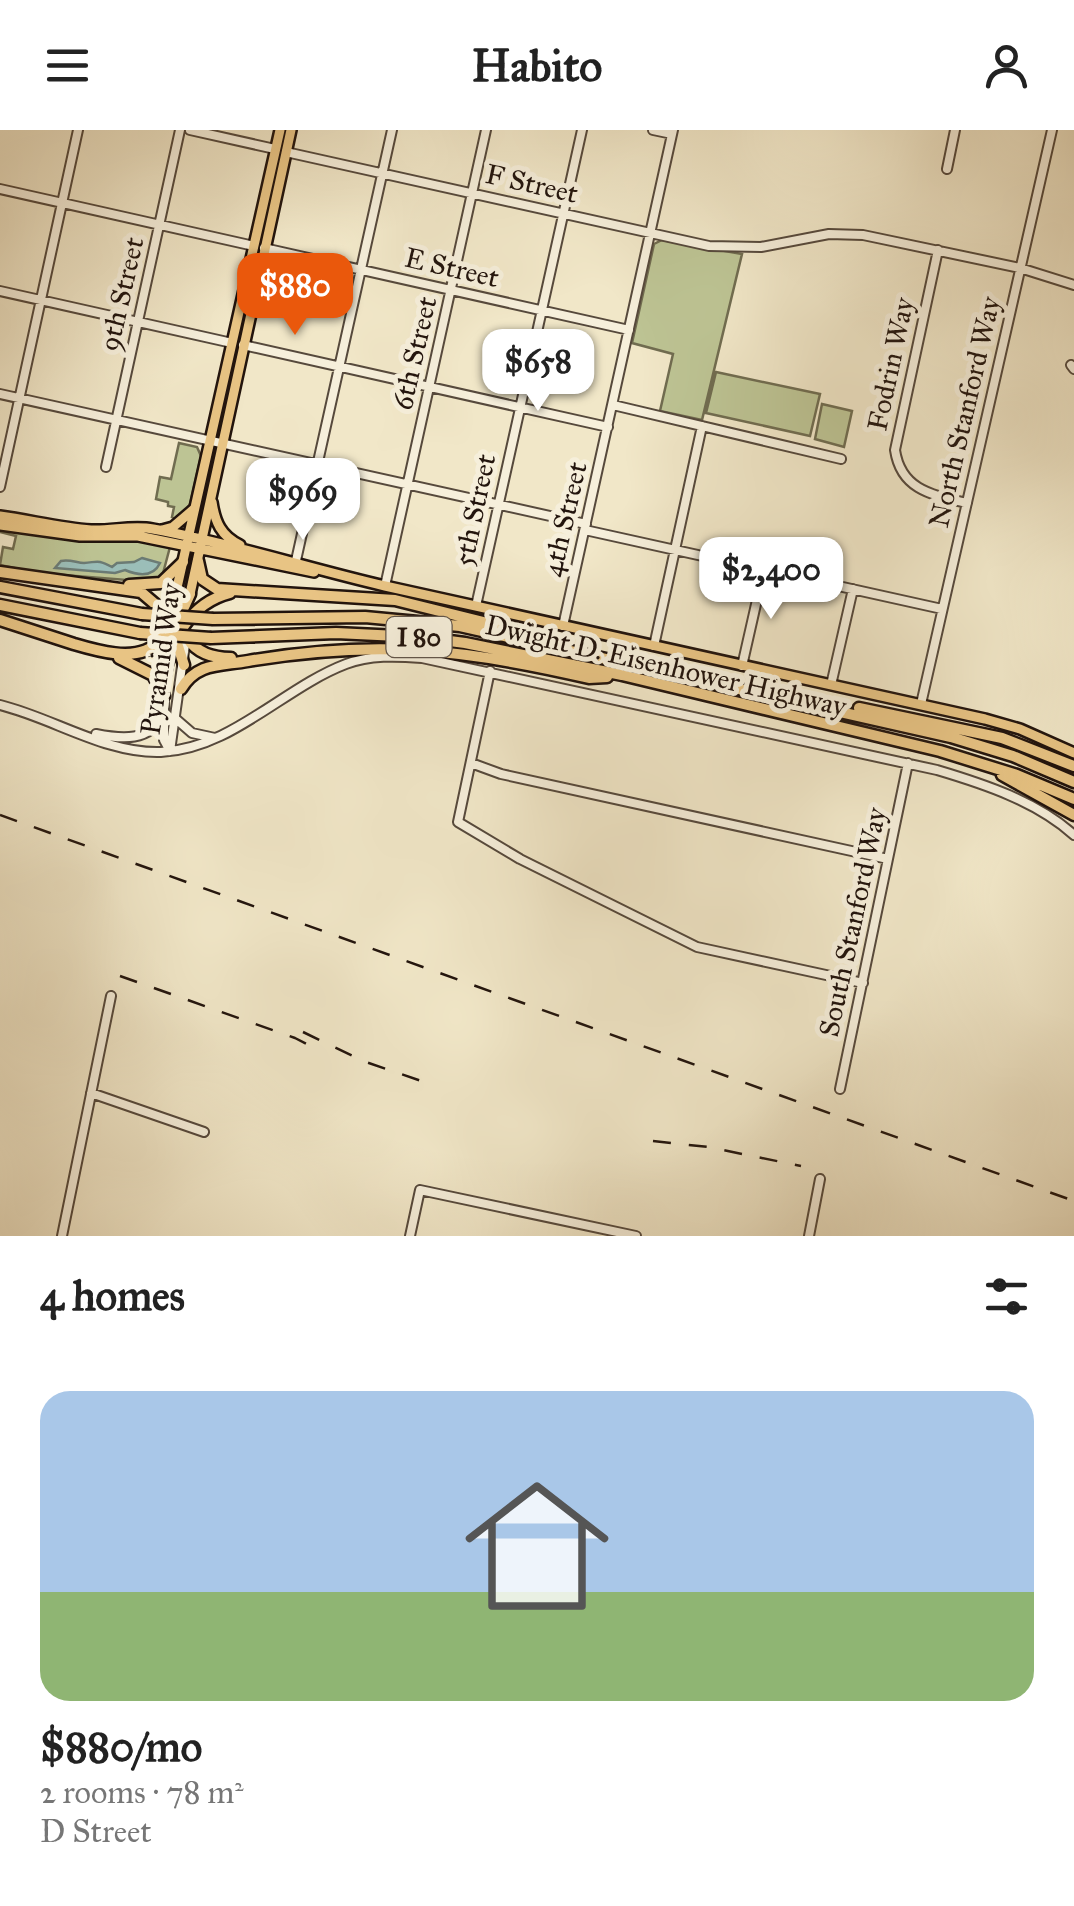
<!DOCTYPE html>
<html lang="en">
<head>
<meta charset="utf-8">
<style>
	:root { --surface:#fff; --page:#f2f2f2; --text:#222; --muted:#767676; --accent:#ea580c }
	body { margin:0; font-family:"IM FELL Great Primer",serif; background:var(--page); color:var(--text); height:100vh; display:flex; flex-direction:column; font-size:38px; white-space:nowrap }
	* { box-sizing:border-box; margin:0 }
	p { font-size:32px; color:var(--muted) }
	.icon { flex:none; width:55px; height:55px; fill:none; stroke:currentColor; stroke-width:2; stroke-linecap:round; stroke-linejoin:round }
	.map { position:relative; height:1106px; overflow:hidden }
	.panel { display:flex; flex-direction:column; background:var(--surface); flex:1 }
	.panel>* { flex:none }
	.price { position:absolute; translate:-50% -85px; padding:0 22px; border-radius:20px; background:#fff; color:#222; font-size:32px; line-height:65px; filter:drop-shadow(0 2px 5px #0008) }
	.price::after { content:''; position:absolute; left:50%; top:60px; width:30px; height:22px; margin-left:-15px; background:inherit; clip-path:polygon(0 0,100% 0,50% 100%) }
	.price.selected { background:var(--accent); color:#fff }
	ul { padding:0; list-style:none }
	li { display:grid; align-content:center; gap:20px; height:530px; padding:0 40px }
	li span { display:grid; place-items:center; height:310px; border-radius:30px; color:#555 }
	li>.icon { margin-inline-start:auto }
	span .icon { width:180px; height:180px; fill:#fffc; stroke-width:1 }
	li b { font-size:42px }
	h2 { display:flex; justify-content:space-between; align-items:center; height:120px; padding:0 40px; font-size:42px }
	header { display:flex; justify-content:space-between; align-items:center; height:130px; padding:0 40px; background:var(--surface); font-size:45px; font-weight:700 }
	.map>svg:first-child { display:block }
	.green { fill:#bdc494; stroke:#706c50; stroke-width:2.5 }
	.water { fill:#9bbfba; stroke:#6b7b75; stroke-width:2.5 }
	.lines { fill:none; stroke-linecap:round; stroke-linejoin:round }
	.minor-casing { stroke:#56493c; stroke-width:12 }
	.major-casing { stroke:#22140d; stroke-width:14 }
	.highway-casing { stroke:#22140d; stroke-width:15 }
	.minor { stroke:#f6efdb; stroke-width:8 }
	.major { stroke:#e8c484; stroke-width:9 }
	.highway { stroke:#e8c484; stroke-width:10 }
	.rail { stroke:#22140d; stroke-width:2.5; stroke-dasharray:18 18; stroke-linecap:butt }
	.highway-bridge-casing { stroke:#22140d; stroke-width:15; stroke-linecap:butt }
	.highway-bridge { stroke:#e8c484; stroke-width:10 }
	.labels { text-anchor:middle; stroke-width:10; stroke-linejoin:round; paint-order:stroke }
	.shield { fill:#f6efdb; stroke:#62564b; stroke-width:2.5 }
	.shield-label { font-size:25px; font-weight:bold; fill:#22140d }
	.street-label { font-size:28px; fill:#22140d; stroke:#f6efdb }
</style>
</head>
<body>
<header><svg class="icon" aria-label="menu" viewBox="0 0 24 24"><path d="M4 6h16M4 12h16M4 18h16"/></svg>Habito<svg class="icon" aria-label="person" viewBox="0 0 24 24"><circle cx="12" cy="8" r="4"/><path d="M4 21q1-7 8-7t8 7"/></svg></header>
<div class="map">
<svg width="1074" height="1106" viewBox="0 0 1074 1106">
	<rect width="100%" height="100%" fill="#f1e7c8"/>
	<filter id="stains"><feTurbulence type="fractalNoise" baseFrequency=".002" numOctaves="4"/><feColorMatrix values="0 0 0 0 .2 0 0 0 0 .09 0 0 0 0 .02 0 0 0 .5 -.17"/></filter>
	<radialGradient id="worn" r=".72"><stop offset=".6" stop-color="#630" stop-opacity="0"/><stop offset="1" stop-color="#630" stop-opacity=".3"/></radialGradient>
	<path class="green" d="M662 110 742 124 702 290 660 281 673 224 632 213 654 114Z
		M716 242 820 264 810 306 706 283Z
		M822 274 852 281 844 317 815 309Z
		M179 313 197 317 201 326 190 374 180 389 172 387 174 377 168 376V372L156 369 160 347 171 349Z
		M0 398 91 411 138 409 170 417 162 447 152 452 38 443 0 435 3 417 13 419 16 406 0 402Z"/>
	<path class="water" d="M142 428 160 433C153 448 137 445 125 440L115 443 55 438 61 431C70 429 77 433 84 433 98 432 97 429 112 437L117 433 134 432Z"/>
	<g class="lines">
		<g class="minor-casing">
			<path id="minor" d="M190 0 275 19
				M653 0 672 4
				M286 22 709 116 761 117 829 104 863 105 1020 138 1074 155
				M947 39 955 0
				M0 59 254 116
				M264 118 629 200
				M938 120 895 320C901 360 932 365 967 373
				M0 161 232 213
				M243 215 608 297
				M1071 235 1074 239
				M0 264 586 394
				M613 275 841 329
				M106 337 180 0
				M0 357 78 0
				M585 400 942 479
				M295 435 392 0
				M385 456 486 0
				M476 476 582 0
				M563 496 673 0
				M654 516 702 296
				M742 536 764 439
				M490 541 458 692 520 729 697 817 863 853
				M831 555 853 459
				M164 565V610L170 621
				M921 574 1052 0
				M0 575C53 588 106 624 161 622 231 619 283 558 346 534 370 525 396 526 422 528L937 640C984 654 1036 671 1074 705
				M177 590 192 603 215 608
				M96 604C121 609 151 612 162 585
				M170 621 186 508
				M471 633 501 644 888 729
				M840 959 908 633
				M91 963 204 1002
				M62 1106 111 866
				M410 1106 420 1060 636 1106
				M809 1106 820 1049"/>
		</g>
		<g class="major-casing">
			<path id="major" d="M212 372C215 392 221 406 240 415
				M0 386C30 390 61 398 91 400 112 401 133 395 153 399 231 413 307 438 385 456L985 589 1020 599 1074 623
				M0 395 80 406H138L314 442
				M162 400 173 397 194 379
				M176 462 280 0
				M190 464 291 0"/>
		</g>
		<g class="highway-casing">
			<path id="highway" d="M198 431 202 449 217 459 395 470 544 507
				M0 442 141 462 168 485 184 535
				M129 455 161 453 183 432
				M0 457 142 484
				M176 462C178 499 187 528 231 528
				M0 475 140 503
				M213 489 365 487 460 496 951 607 1013 626 1074 652
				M0 490C25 498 49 506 74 514 138 533 162 529 190 464
				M211 508 336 503 419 507 465 513 622 545 940 621 1017 645 1074 669
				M119 528 153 545 164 566
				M164 549C170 511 190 473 230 463
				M181 559C197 532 221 536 248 531 375 509 465 519 589 548L607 547
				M859 578 1002 608 1074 636
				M1002 645 1074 685"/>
		</g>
		<use href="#minor" class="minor"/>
		<use href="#major" class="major"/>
		<use href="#highway" class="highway"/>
		<path class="rail" d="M0 685 1074 1071
			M120 846 295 908 316 919
			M303 902 363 931 433 955
			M653 1011 708 1017 801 1036"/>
		<g class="highway-bridge-casing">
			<path id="highway-bridge" d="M142 484 213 489
				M140 503 211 508"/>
		</g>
		<use href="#highway-bridge" class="highway-bridge"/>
	</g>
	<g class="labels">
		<rect class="shield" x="386.5" y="487" width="65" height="40" rx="8"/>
		<g class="shield-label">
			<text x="419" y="516">I 80</text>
		</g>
		<g class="street-label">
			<text transform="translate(532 53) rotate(13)" y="10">F Street</text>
			<text transform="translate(452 137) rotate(13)" y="10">E Street</text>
			<text transform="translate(121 164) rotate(-77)" y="10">9th Street</text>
			<text transform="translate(414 223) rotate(-77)" y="10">6th Street</text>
			<text transform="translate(890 234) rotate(-78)" y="10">Fodrin Way</text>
			<text transform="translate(964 282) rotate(-77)" y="10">North Stanford Way</text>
			<text transform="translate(474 380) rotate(-78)" y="10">5th Street</text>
			<text transform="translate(564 389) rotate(-77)" y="10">4th Street</text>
			<text transform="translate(160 529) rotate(-82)" y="10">Pyramid Way</text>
			<text transform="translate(666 535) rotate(13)" y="10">Dwight D. Eisenhower Highway</text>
			<text transform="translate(852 792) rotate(-78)" y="10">South Stanford Way</text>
		</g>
	</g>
	<rect width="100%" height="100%" filter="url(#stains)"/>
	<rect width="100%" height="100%" fill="url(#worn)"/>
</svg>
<b class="price selected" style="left:295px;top:208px">$880</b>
<b class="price" style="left:538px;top:284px">$658</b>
<b class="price" style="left:303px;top:413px">$969</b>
<b class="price" style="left:771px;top:492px">$2,400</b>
</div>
<section class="panel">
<h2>4 homes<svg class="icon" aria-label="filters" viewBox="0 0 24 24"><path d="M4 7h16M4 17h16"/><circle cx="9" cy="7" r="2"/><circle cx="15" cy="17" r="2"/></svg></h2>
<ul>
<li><span style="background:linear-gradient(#a9c7e8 65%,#8fb573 0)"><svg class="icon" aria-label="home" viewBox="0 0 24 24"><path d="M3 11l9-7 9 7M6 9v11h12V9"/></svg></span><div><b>$880/mo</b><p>2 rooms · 78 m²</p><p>D Street</p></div></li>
</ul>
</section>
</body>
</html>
